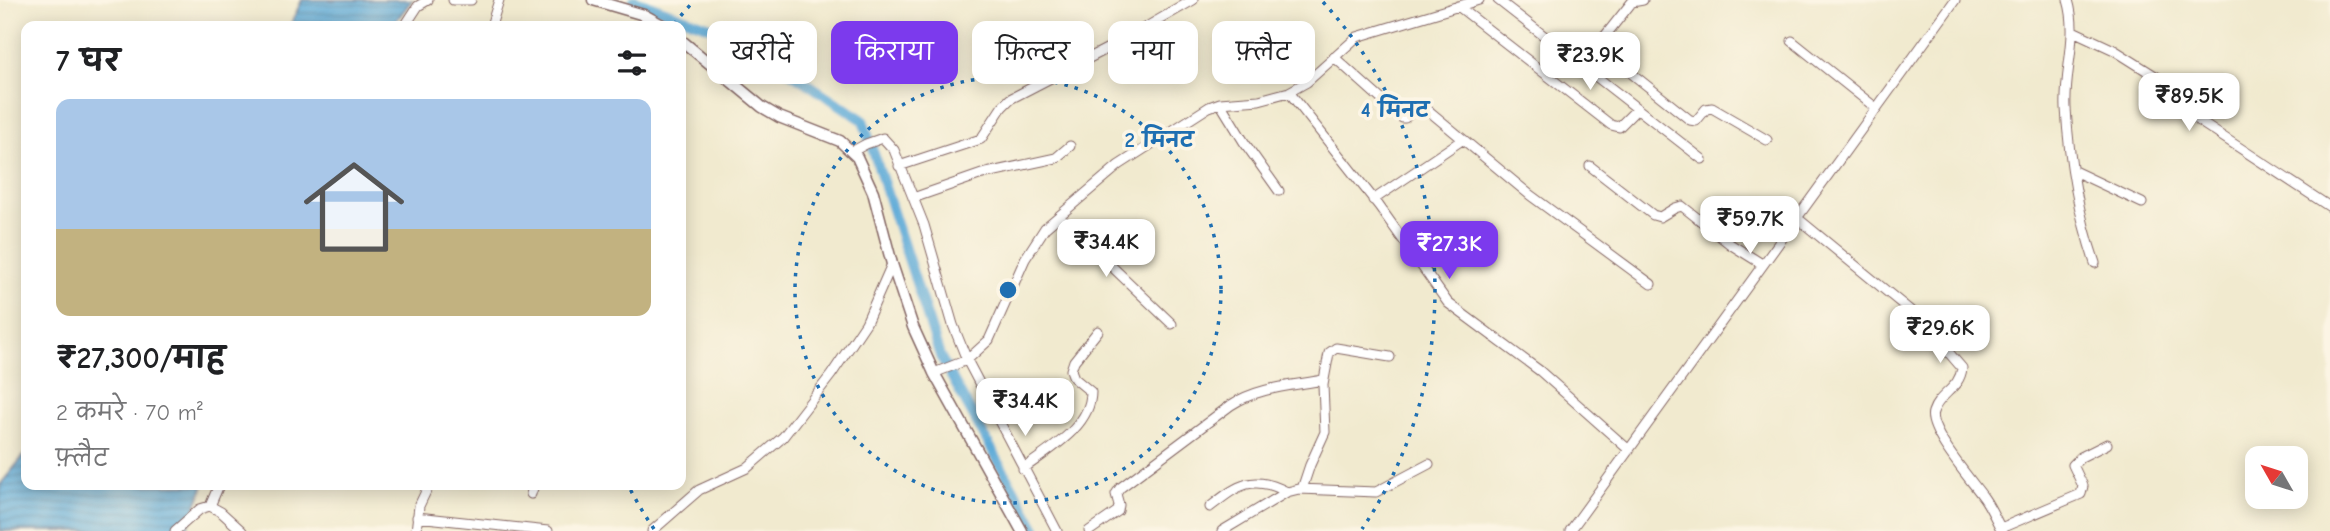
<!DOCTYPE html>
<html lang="hi">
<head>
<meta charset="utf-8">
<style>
	:root { --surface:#fff; --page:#f6f6f6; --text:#202124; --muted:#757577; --accent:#7c3aed }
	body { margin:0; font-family:"Comic Neue","Playpen Sans Deva",sans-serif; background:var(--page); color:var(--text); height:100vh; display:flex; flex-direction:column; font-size:26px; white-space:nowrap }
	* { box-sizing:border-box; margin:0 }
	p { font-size:23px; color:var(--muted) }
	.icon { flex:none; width:38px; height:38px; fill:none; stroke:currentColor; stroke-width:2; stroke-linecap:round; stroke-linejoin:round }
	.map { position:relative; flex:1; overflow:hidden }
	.details { position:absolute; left:21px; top:21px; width:665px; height:469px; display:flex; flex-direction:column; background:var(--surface); border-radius:14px; box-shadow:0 4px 18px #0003 }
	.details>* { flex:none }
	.top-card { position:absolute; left:707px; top:21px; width:665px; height:63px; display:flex; gap:14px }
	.needle { width:46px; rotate:309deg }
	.buttons { position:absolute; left:2245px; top:446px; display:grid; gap:14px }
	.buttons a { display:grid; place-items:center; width:63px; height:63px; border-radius:14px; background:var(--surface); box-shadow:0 4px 18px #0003; font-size:35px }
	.price { position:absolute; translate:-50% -60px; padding:0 16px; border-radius:14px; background:#fff; color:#222; font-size:23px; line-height:46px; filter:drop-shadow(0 2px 4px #0008) }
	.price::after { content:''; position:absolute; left:50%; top:42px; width:21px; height:16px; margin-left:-10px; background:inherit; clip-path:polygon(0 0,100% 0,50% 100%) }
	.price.selected { background:var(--accent); color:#fff }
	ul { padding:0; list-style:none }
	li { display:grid; align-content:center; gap:14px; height:371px; padding:0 35px }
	li span { display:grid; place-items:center; height:217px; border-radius:14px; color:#555 }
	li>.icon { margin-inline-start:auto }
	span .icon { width:126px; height:126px; fill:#fffc; stroke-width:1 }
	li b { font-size:30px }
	h2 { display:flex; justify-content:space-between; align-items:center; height:84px; padding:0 35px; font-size:30px }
	.chip { padding:0 24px; border-radius:14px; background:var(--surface); box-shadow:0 4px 18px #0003; font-size:24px; line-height:63px }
	.chip.selected { background:var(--accent); color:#fff }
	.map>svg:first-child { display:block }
	.water { fill:url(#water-rules); stroke:#546582; stroke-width:2 }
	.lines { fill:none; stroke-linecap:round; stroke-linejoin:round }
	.canal { stroke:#5fabd8; stroke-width:10 }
	.minor-casing { stroke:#846664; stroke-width:11 }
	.tertiary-casing { stroke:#846664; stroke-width:13 }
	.minor { stroke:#fff; stroke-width:9 }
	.tertiary { stroke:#fff; stroke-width:10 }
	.ring { fill:none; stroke:#1f6fb2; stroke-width:3.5; stroke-dasharray:3.5 7 }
	.centre { fill:#1f6fb2; stroke:#fcf5e5; stroke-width:3.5 }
	.ring-label { font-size:21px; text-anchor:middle; font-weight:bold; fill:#1f6fb2; stroke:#fcf5e5; stroke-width:7; stroke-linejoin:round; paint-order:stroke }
</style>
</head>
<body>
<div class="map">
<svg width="2330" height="531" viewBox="0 0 2330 531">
	<defs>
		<pattern id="water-rules" width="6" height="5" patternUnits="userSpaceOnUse" patternTransform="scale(1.75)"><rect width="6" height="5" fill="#5fabd8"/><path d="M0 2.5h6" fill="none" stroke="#508baf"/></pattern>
	</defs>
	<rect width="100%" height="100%" fill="#fcf5e5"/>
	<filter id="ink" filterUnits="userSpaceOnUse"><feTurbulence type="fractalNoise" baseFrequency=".0143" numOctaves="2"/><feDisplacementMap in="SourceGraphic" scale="14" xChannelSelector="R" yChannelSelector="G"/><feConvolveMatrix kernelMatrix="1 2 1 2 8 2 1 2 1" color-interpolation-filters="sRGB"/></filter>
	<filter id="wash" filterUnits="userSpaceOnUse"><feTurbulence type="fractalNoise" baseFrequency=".00686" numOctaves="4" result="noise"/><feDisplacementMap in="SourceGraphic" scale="28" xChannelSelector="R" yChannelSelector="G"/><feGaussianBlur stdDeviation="1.57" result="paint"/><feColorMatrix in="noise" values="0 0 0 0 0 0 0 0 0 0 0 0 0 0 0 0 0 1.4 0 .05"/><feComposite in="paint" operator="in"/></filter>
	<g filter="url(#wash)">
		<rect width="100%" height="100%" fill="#f1eacf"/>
		<path class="water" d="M302 0H412L392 26H290Z
			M26 453V485H204L186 531H0V485Z"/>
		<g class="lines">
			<path class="canal" d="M634 0 735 36 863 120 940 356 1037 531"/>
		</g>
	</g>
	<g filter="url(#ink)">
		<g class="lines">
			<g class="minor-casing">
				<path id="minor" d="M453 0H471
					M1498 0 1702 159
					M2068 0C2079 36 2064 71 2066 108 2069 160 2078 213 2095 263
					M1458 6 1611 125 1619 127 1636 110
					M405 26 418 6 428 0
					M491 26 499 0
					M2073 31 2114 50 2179 91 2184 98 2185 112 2330 207
					M1792 41 1876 108
					M1602 53 1601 41 1632 2 1643 0
					M1334 57 1402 118H1405L1418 106H1423L1530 195 1651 284
					M1587 71 1599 55 1606 53 1690 120 1696 121 1706 109 1712 108 1767 140
					M1289 92 1379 206 1448 303 1540 371 1629 450
					M1220 103 1244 142 1279 191
					M853 151 866 144 883 138 894 150 924 225 953 325 967 360 1057 531
					M899 166 981 139 1002 107 1010 99 1124 40 1193 0
					M1590 166 1653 215 1660 217 1675 208 1682 206 1730 244 1762 264
					M2074 171 2142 203
					M913 198 982 174 1056 158 1070 146
					M1373 200 1462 140
					M1059 216 1172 324
					M1796 217 1918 317 1962 368C1960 389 1939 393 1933 412 1927 430 1972 481 1984 498 1991 508 1996 520 2002 531
					M934 373 967 360 989 340 1025 259 1045 228 1119 165 1209 107 1220 103 1259 100 1289 92 1307 82 1357 37 1479 0
					M1023 469C1048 450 1091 427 1091 392L1074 378 1071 370 1074 361 1098 331
					M1302 489 1310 465 1325 432 1323 385 1329 353 1336 348 1390 357
					M531 494 534 485
					M210 506 219 485
					M1210 507C1237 486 1252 473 1287 492
					M417 517 548 531
					M2001 528 2081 494 2083 486 2073 465 2081 457 2107 444
					M175 531 200 509 210 506 221 512 242 531
					M416 531 419 506 429 485
					M652 531 699 490 747 468 783 437 831 375 866 323 892 264
					M1089 531 1118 511 1119 505 1116 494 1120 488 1231 405C1259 387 1291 386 1323 380
					M1222 531 1287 492 1299 489 1376 492 1429 464
					M1570 531 1955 0"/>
			</g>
			<g class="tertiary-casing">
				<path id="tertiary" d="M593 0 644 15 664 26
					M681 40 762 107 779 117 840 141 857 157 873 192 892 264 913 327 934 373 1022 531"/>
			</g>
			<use href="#minor" class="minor"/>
			<use href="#tertiary" class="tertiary"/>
		</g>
	</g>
	<g class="ring">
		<circle cx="1008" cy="290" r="213"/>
		<path d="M654 529A427 427 0 0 1 629 487M674 24A427 427 0 0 1 693 2M1323 2A427 427 0 0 1 1362 529"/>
	</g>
	<circle cx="1008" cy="290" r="10" class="centre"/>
	<g class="ring-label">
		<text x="1395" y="117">4 मिनट</text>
		<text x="1159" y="147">2 मिनट</text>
	</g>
</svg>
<div class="buttons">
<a><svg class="needle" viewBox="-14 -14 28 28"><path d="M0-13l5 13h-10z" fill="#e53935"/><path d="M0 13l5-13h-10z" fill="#757577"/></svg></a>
</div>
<b class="price" style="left:1590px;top:92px">₹23.9K</b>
<b class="price" style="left:2189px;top:133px">₹89.5K</b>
<b class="price" style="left:1750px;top:256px">₹59.7K</b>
<b class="price" style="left:1106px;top:279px">₹34.4K</b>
<b class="price selected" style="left:1449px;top:281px">₹27.3K</b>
<b class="price" style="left:1940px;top:365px">₹29.6K</b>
<b class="price" style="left:1025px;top:438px">₹34.4K</b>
<div class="top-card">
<a class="chip">खरीदें</a>
<a class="chip selected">किराया</a>
<a class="chip">फ़िल्टर</a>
<a class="chip">नया</a>
<a class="chip">फ़्लैट</a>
</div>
<section class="details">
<h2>7 घर<svg class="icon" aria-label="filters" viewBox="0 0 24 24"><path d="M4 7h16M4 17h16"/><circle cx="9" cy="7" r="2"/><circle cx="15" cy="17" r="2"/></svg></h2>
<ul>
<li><span style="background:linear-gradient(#a9c7e8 60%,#c2b280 0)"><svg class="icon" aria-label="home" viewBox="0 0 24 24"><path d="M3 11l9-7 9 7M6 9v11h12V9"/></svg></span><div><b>₹27,300/माह</b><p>2 कमरे · 70 m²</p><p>फ़्लैट</p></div></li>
</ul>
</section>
</div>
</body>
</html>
